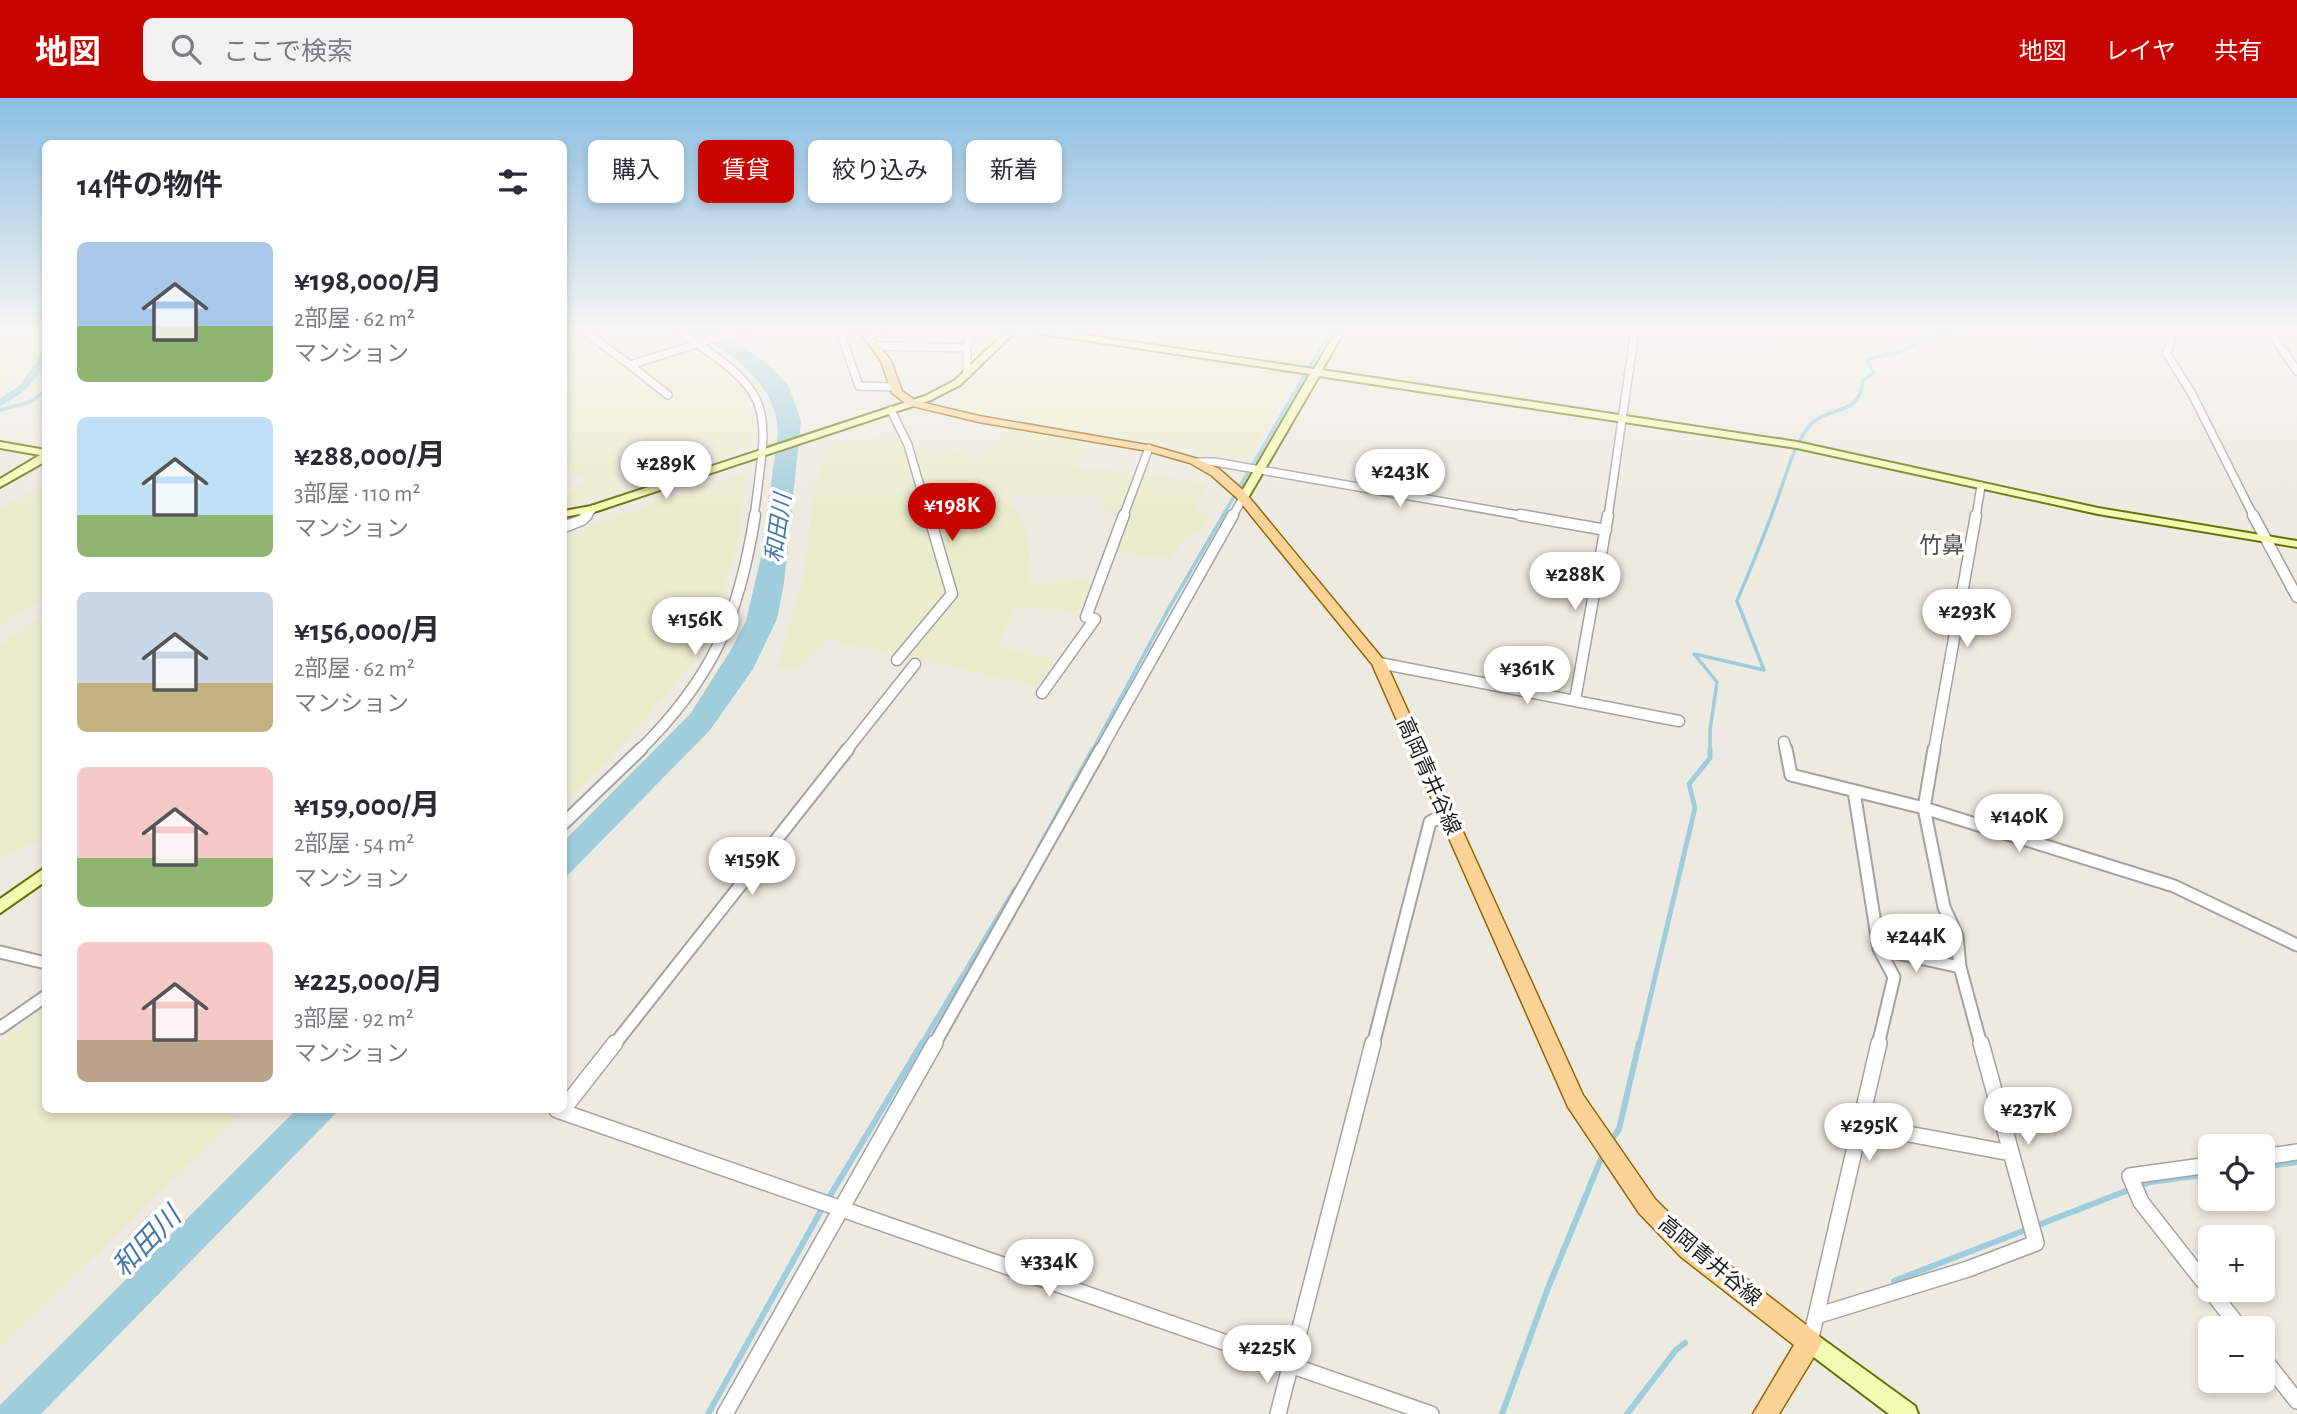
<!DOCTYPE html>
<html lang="ja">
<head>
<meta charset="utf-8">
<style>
	:root { --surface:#fff; --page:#f2f2f3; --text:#2b2b33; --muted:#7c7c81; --accent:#c80400 }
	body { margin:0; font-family:"Alegreya Sans","Noto Sans JP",sans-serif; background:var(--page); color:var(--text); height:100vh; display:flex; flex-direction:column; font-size:26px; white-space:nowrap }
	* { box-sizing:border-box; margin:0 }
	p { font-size:23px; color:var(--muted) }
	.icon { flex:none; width:38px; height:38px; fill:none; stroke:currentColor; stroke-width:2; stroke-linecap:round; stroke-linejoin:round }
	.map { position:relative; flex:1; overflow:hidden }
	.panel { position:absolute; left:42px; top:42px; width:525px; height:973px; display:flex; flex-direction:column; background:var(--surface); border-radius:10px; box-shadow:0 4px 10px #0003 }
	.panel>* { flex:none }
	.top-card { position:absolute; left:588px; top:42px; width:665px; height:63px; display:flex; gap:14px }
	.controls { position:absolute; left:2198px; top:1036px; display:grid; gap:14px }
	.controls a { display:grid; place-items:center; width:77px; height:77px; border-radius:10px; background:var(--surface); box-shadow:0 4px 10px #0003; font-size:35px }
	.price { position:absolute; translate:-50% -60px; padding:0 16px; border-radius:24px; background:#fff; color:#222; font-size:23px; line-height:46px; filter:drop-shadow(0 2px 4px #0008) }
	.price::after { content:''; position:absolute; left:50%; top:42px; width:21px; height:16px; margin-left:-10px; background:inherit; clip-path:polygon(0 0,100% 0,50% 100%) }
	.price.active { background:var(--accent); color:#fff }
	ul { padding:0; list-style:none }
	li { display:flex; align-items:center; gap:21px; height:175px; padding:0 35px }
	li span { display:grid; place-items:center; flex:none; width:196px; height:140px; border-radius:10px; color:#555 }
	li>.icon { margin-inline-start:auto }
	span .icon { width:84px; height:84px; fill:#fffc; stroke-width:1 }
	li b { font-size:30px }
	h2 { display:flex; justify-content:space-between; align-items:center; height:84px; padding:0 35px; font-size:30px }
	.chip { padding:0 24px; border-radius:10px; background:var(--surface); box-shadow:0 4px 10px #0003; font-size:24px; line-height:63px }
	.chip.active { background:var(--accent); color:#fff }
	header { display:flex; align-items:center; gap:42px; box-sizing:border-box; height:98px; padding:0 35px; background:var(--accent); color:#fff }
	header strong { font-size:33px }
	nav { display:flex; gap:38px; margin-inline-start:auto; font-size:24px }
	.search { width:490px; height:63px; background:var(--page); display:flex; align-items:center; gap:18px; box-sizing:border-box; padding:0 24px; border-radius:10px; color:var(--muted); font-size:26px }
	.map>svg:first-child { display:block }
	.farmland { fill:#eaedcc }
	.water { fill:#a0cddc }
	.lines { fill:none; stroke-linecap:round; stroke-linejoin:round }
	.stream-far2 { stroke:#a0cddc; stroke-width:3.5 }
	.stream-far1 { stroke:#a0cddc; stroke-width:5 }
	.stream { stroke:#a0cddc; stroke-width:6 }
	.street-far3-casing { stroke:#a3a3a3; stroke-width:10 }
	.street-far2-casing { stroke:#a3a3a3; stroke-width:13 }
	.street-far1-casing { stroke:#a3a3a3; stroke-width:15 }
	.street-casing { stroke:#a3a3a3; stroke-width:18 }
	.secondary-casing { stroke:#647204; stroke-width:4 }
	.primary-casing { stroke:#946600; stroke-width:3 }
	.street-far3 { stroke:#fff; stroke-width:7 }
	.street-far2 { stroke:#fff; stroke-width:10 }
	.street-far1 { stroke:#fff; stroke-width:11 }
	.street { stroke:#fff; stroke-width:15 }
	.secondary { fill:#f5fab3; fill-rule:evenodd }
	.primary { fill:#fcd397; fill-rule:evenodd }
	.labels { text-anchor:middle; stroke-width:7; stroke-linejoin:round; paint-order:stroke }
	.street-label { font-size:21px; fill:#1c1c1c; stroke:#fff }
	.water-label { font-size:23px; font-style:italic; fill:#4878ab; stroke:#fff }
	.neighbourhood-label { font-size:23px; fill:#4f4f4f; stroke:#fff }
	.near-water-label { font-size:28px; font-style:italic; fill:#4878ab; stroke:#fff }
</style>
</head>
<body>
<header>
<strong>地図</strong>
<div class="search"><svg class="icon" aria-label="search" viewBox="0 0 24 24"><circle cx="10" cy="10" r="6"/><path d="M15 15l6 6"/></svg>ここで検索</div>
<nav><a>地図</a><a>レイヤ</a><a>共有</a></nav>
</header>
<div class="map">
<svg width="2297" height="1316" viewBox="0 0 2297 1316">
	<rect width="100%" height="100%" fill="#edeae1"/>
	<path class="farmland" d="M0 232H45L0 292Z
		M564 232H668L733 276 754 318 749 349 712 361V341L636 347 614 360 619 395 564 407V400L591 378 564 375Z
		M1095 232H1322L1303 269 1092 235Z
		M1028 234 1298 275 1247 361 1166 345 954 311 962 293 1023 236Z
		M1011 329 1092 343 1074 368 1207 385 1197 411 1209 419 1202 433 1185 442 1169 461 1117 455 1133 414 1101 410 1105 398 1007 397 1026 430 1030 460 1031 480 1028 485 1094 482 1078 514 1015 509 998 549 1055 561 1036 588 829 542 796 573 778 570 805 471 812 405 826 347 899 337 903 350 920 347 935 356 965 351 978 362Z
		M746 374 739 442 717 509 694 563 608 664 564 705V440L609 421Z
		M45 385V499L0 529V412Z
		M45 516V740L0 760V547Z
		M45 909 46 1012H207L238 1020 0 1249V944Z"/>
	<path class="water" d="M692 232H722L765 264 788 287 801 323 784 485 777 521 753 571 710 632 564 781V743L691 615 732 550 746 523 761 459 778 335C776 283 731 257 692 232Z
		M45 252C46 277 21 298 0 308V300L18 289Z
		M296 1012H339L41 1316H0V1307Z"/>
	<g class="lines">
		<path class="stream-far2" d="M0 312 30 304 46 293
			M1694 556 1717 584 1710 632V653
			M1695 556 1764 572 1737 503C1751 470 1765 436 1777 402 1786 378 1792 352 1807 331 1825 305 1860 322 1863 282L1874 275 1867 262 1904 252 1930 238 1978 232
			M1092 653 1168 512 1331 232"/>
		<path class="stream-far1" d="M1039 750 1093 651
			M921 947 1015 791
			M1639 947 1695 710 1689 686 1710 660V651"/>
		<path class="stream" d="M1611 1043 1619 1031 1639 945
			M2263 1069 2297 1064
			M2139 1088 2150 1084 2210 1076
			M828 1101 922 945
			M1894 1183 2131 1091
			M708 1316 823 1109
			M1502 1316 1548 1190 1603 1056
			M1627 1316 1676 1252 1685 1245"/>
		<g class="street-far3-casing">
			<path id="street-far3" d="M583 232 630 267 738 233 753 232
				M677 232C777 298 769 304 754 419
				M856 232 840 234 859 288 893 289
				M2173 232 2167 256 2192 296 2254 419
				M2269 232 2297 273
				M869 237 883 232
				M877 248 967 250
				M630 267 668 297
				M967 276V250L972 232
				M891 312 908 347 929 419
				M1197 364H1215L1530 419
				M585 419 593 411
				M1123 419 1149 350
				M1232 419 1243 400
				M1608 419 1635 232
				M1976 419 1981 388"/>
		</g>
		<g class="street-far2-casing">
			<path id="street-far2" d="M1520 417 1606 432
				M2253 417 2297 499
				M564 429 582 422 587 417
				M897 562 952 496 929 417
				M1379 565 1679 623
				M1042 595 1095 521 1086 519 1124 417
				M1575 602 1608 417
				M1784 644 1786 653
				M639 653C713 580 739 519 755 417
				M846 653 915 566
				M1100 653 1233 417
				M1934 653 1976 417"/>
		</g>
		<g class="street-far1-casing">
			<path id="street-far1" d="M1786 651 1791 677 1924 710 2174 788 2297 847
				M1934 651 1924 710 1944 809 1957 838 1960 869 1981 947
				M1854 693 1879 851 1894 879 1878 947
				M564 725 641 651
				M1879 851 1960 869
				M0 854 46 865
				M0 930 46 898
				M614 947 848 651
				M934 947 1101 651
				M1373 947 1430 724 1446 716"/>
		</g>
		<g class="street-casing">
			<path id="street" d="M564 1010 615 945
				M557 1012 1431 1316
				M1860 1027 2011 1055
				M2263 1059 2297 1054
				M2210 1067 2130 1078 2141 1104 2240 1230
				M1816 1218 1968 1171 2036 1145 1981 945
				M1810 1244 1879 945
				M2263 1260 2297 1303
				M725 1316 935 945
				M1278 1316 1373 945"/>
		</g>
		<g class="secondary-casing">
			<path id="secondary" d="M1008 232H1017L960 287 931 302 597 413 564 419V413L591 408 925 298 954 283Z
				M1032 232H1051L1314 271 1337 232H1345L1322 272 1797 344 2098 410 2297 443V449L2098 416 1797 350 1319 278 1248 400 1243 403 1238 400 1310 276 1036 235Z
				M0 344 46 352V363L0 389V381L40 357 0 350Z
				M46 769V783L0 815V801Z
				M1810 1233 1817 1237 1915 1308 1918 1316H1889L1803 1251 1799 1244 1803 1237Z"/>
		</g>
		<g class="primary-casing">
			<path id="primary" d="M858 232H868L891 263 902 293 916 303 979 318 1153 348 1198 361 1219 371 1244 393 1386 565 1583 997 1655 1101 1696 1142 1818 1236 1822 1244 1818 1252 1779 1316H1753L1794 1247 1680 1158 1639 1115 1568 1009 1372 566 1236 399 1211 377 1190 365 1148 353 979 324 908 307 892 295 881 263Z"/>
		</g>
		<use href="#street-far3" class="street-far3"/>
		<use href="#street-far2" class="street-far2"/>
		<use href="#street-far1" class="street-far1"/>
		<use href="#street" class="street"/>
		<use href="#secondary" class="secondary"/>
		<use href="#primary" class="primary"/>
	</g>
	<linearGradient id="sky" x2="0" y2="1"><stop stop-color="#8bbee3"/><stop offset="0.56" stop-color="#f7f6f2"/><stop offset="1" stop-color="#f7f6f2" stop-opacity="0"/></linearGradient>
	<rect width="2297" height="416" fill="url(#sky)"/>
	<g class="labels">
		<g class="street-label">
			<text transform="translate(1429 678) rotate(66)" y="7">高岡青井谷線</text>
			<text transform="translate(1710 1163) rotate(40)" y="7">高岡青井谷線</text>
		</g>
		<g class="water-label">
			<text transform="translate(778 430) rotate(-82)" y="8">和田川</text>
		</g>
		<g class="neighbourhood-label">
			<text x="1942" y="455">竹鼻</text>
		</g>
		<g class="near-water-label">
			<text transform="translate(146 1143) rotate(-46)" y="10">和田川</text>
		</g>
	</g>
</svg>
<div class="controls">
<a><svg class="icon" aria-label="locate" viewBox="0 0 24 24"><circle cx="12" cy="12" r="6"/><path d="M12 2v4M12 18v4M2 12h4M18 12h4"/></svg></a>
<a>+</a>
<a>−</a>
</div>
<b class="price" style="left:666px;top:403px">¥289K</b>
<b class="price" style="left:1400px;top:411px">¥243K</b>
<b class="price active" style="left:952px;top:445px">¥198K</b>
<b class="price" style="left:1575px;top:514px">¥288K</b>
<b class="price" style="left:1967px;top:551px">¥293K</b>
<b class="price" style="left:695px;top:559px">¥156K</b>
<b class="price" style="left:1527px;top:608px">¥361K</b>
<b class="price" style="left:2019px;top:756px">¥140K</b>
<b class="price" style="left:752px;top:799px">¥159K</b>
<b class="price" style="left:1916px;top:876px">¥244K</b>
<b class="price" style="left:2028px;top:1049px">¥237K</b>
<b class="price" style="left:1869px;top:1065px">¥295K</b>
<b class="price" style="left:1049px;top:1201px">¥334K</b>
<b class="price" style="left:1267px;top:1287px">¥225K</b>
<div class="top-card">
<a class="chip">購入</a>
<a class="chip active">賃貸</a>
<a class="chip">絞り込み</a>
<a class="chip">新着</a>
</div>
<section class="panel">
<h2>14件の物件<svg class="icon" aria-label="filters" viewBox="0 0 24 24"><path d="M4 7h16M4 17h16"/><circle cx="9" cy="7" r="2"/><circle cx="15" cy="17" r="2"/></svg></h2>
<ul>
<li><span style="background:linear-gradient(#a9c7e8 60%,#8fb573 0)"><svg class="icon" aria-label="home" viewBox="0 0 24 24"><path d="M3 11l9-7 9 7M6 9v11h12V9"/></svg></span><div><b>¥198,000/月</b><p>2部屋 · 62 m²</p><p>マンション</p></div></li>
<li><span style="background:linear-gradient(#bfe0f5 70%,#8fb573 0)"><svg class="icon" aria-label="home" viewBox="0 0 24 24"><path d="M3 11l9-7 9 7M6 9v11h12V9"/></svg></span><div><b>¥288,000/月</b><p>3部屋 · 110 m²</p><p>マンション</p></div></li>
<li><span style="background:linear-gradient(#c9d6e8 65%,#c2b280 0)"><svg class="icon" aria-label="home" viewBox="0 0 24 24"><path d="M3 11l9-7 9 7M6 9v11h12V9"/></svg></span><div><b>¥156,000/月</b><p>2部屋 · 62 m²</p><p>マンション</p></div></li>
<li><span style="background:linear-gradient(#f6c9c9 65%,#8fb573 0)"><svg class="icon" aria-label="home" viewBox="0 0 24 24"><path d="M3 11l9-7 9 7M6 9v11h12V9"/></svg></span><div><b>¥159,000/月</b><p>2部屋 · 54 m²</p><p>マンション</p></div></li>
<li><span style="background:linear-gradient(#f6c9c9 70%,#b9a48a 0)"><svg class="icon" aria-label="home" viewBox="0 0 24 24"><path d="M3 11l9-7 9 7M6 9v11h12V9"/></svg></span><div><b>¥225,000/月</b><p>3部屋 · 92 m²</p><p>マンション</p></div></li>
</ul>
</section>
</div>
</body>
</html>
